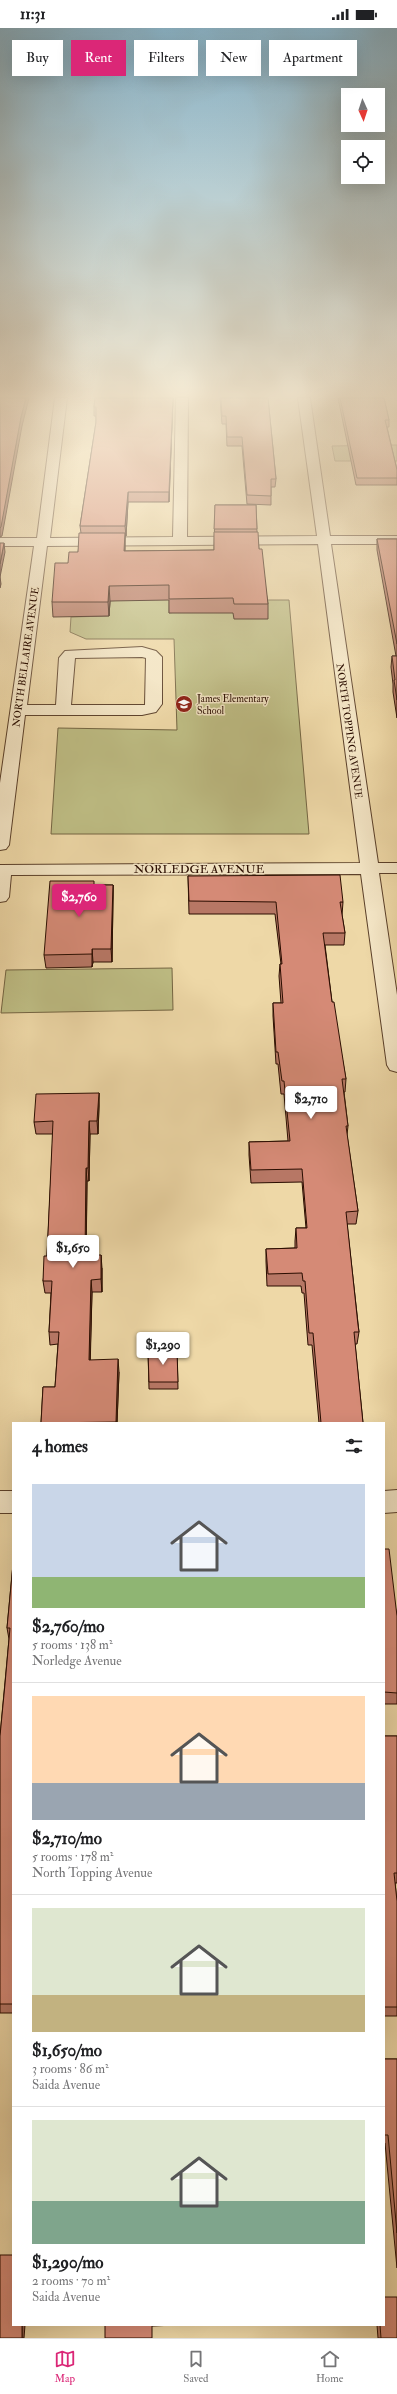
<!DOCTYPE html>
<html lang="en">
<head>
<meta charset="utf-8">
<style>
	:root { --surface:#fff; --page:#f6f6f6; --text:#202124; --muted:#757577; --line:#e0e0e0; --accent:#db2777 }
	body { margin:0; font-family:"IM FELL Double Pica",serif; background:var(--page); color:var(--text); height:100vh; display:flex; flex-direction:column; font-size:15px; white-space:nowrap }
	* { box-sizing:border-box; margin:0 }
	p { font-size:13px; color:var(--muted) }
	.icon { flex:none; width:22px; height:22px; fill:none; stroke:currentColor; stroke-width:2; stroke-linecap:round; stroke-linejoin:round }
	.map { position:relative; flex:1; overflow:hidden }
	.details { position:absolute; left:12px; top:1394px; width:373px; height:904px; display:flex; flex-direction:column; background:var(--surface); border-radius:0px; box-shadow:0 4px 16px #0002 }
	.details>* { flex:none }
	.top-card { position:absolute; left:12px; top:12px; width:373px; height:36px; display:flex; gap:8px }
	.needle { width:26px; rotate:177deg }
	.fabs { position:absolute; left:341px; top:60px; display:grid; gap:8px }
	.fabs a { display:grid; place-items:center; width:44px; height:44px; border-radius:0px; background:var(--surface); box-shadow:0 4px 16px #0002; font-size:20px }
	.price { position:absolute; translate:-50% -34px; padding:0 9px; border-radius:4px; background:#fff; color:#222; font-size:13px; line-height:26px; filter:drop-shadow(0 1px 2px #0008) }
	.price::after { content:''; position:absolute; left:50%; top:24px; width:12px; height:9px; margin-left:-6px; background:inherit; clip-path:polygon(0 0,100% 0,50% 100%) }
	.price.on { background:var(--accent); color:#fff }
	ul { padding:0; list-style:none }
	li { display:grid; align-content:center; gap:8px; height:212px; padding:0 20px }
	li+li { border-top:1px solid var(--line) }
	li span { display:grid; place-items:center; height:124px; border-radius:0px; color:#555 }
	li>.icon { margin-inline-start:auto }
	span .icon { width:72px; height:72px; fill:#fffc; stroke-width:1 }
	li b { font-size:17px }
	h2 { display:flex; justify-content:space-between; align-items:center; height:48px; padding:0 20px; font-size:17px }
	.pill { padding:0 14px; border-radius:0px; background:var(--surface); box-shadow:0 4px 16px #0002; font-size:14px; line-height:36px }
	.pill.on { background:var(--accent); color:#fff }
	.status { display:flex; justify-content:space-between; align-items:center; height:28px; padding:0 20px; background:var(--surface); direction:ltr }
	.status svg { height:11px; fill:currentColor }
	.menu { display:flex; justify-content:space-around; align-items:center; height:56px; border-top:1px solid var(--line); background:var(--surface); font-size:11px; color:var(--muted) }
	.menu a { display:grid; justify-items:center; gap:2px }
	.menu .on { color:var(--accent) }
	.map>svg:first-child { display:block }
	.green { fill:#bebd84; stroke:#746542 }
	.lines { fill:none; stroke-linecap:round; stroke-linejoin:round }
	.minor-casing { stroke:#5b402a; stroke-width:2 }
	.minor { fill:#f4e6c6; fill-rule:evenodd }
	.wall { fill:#b77765; stroke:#2a0d00 }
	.shaded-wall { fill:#956153; stroke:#2a0d00 }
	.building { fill:#d58a76; stroke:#2a0d00 }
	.labels { text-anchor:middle; stroke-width:3; stroke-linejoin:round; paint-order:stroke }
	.far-street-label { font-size:10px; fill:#2a0d00; stroke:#f4e6c6 }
	.far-poi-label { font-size:10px; fill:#2a0d00; stroke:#f4e6c6; text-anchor:start }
	.street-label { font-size:12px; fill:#2a0d00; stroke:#f4e6c6 }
</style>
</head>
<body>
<div class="status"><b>11:31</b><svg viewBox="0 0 49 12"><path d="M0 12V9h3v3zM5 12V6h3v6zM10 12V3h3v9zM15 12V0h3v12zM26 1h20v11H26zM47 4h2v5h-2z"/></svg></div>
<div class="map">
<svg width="397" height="2310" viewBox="0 0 397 2310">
	<rect width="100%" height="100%" fill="#eed8a7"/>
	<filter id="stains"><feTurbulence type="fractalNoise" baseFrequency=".005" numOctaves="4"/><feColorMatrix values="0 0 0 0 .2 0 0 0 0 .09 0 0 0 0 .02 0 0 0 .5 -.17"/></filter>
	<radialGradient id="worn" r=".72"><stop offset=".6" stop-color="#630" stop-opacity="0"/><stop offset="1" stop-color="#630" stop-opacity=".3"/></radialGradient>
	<path class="green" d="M397 417V433H335L332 418Z
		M169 568V585L265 572H289L309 806H51L58 700 177 702 174 611H86L70 604 71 589 109 588 110 573Z
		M172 940 173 982 1 985 6 942Z"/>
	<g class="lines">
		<g class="minor-casing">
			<path id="minor" d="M55 370H67L50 510 173 509 176 370H188L187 509 317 508 298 370H310L330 508H397V516H331L378 835H397V845H379L397 967V1044L390 1042 387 1037 361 846 11 847 9 869 6 873 0 874V837L360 835 318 516 47 518 27 677H56L59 630 65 623 142 619 156 623 162 629V676L156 684 142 687H25L9 817 6 821 0 822V755L34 518H0V510H37ZM142 629 146 630 145 677H71L75 630Z
				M397 1462V1484L384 1485V1463Z
				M0 1463H13V1485H0Z"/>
		</g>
		<use href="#minor" class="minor"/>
	</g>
	<path class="wall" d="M95 370H173L169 474H128L126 508H125V523L214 522 215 477H256L257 504 259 521 268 576V591H234L233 585H169V572L110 573 109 588 53 589 52 574 68 535 78 524 81 505 80 498 96 394V388H94V379Z
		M220 370H268L276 451 275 459H271V477L247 476 242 418H227L226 396H222Z
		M338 370H384L389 392V399H387L397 442V457H356Z
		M377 511H397V690L393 664V656L391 639 392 628H396L377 522Z
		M188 848 343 874 342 887 345 905 344 917H325L332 974 346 1051 345 1064H344L348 1098 347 1107 358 1183 356 1196H347L359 1304 357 1316H355L363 1395H319L312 1317H308L304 1265H302L301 1258H267L266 1233V1221L295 1220V1213L296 1200H306L302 1154 251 1155 249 1127V1114L288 1113 284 1066H281L278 1036H276L273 988V975H281L279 948 280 936H281L275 886H189Z
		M95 857H113V870L112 934H93L92 939 46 940 44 927Z
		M99 1065V1078L98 1106H90L89 1153H87L86 1227 102 1240V1264H92L90 1332 119 1344 117 1395H41L43 1359H55L58 1316 50 1317 49 1304 51 1265H45L43 1253 47 1228 53 1106H36L34 1094Z
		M148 1323H177L178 1361H149Z
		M384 1521 397 1588V1676H384Z
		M13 1536V1985H0V1708L9 1611 7 1600Z
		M384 1708H397V1855H395L397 1873V1988H384Z
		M384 2031H397V2240L385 2115H384Z
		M105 2297H175L153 2298Z
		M377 2297H384L397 2310H378Z"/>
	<path class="shaded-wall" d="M26 370H29L22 398 2 508 0 509V500L21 389Z
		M173 370 169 474V464Z
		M128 464V474L126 508 125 498Z
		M125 505V519L124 538V523Z
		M4 515 5 524 0 549 1 556 0 560V536Z
		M109 558 110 573 109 588 108 574Z
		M113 857V870L112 934 111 921Z
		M92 921 93 934 92 939Z
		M99 1065V1078L98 1106 97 1093Z
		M89 1093 90 1106 89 1153 88 1140Z
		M86 1140 87 1153 86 1240 85 1227Z
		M101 1227 102 1240V1264L101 1251Z
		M91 1252 92 1264 90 1344 89 1332Z
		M118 1331 119 1344 117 1395H116Z
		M22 2297H25L24 2310H22Z"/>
	<path class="building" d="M0 370H26L21 389 1 499 0 500Z
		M95 370H173L169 464H128L125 498H80L96 394V379H94Z
		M221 370H268L276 451H271V468L247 467 242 409H227L226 388H222Z
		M340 370H384L389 392H385L397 442V450H357Z
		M215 477H256L257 501H214Z
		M214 504H258L259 521H262L268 576H234L233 570 169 571V557L109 558 108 574H52L55 535H68L69 524H78L79 505H125L124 523 214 522Z
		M377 511H397V616Z
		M0 515H4L0 536Z
		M392 628H397V672L394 652H395Z
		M340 847 343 874H340L345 905H323L332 974H334L346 1051H342L348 1098H346L358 1183 346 1184 358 1297 359 1304H354L363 1395H321L313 1305H309L305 1253H303L302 1245 268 1246 266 1221 297 1220 296 1200H307L302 1141 251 1142 249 1114 290 1113 284 1053H282L278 1024H276L273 975H283L280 936H282L276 874 189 873 188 848Z
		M50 853H94V857H113L111 921H92V926L44 927Z
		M99 1065 97 1093H89L88 1140H86L85 1227H101V1251L91 1252 89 1332 118 1331 116 1394 41 1395 43 1359H55L59 1304H49L52 1253H43L44 1228H47L53 1093 34 1094 36 1066Z
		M148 1323H177L178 1354H149Z
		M384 1521H389L397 1588V1665L384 1664Z
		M13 1536V1976H0V1708L5 1656 10 1600H7Z
		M384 1708H397V1845H394L397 1873V1979H384Z
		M384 2031H397V2205L388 2107H384Z
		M0 2227H13V2297H22V2310H0Z
		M384 2269H397V2310H381L380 2297H384Z
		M105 2297H152V2310H105Z"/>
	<linearGradient id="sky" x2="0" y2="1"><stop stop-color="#88b6ce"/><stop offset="0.53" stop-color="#f7edd7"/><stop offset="1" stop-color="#f7edd7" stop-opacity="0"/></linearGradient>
	<rect width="397" height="693" fill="url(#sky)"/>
	<defs>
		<g id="school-disc" transform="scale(0.9)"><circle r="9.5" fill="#8f2418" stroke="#f4e6c6"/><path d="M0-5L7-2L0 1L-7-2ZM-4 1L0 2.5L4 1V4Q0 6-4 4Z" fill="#fff"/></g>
	</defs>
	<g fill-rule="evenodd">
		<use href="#school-disc" x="184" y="676"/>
	</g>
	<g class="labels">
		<g class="far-street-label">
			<text transform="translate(25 629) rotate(-82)" y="4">NORTH BELLAIRE AVENUE</text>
			<text transform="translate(350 703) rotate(82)" y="4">NORTH TOPPING AVENUE</text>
		</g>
		<g class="far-poi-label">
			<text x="197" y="674">James Elementary<tspan x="197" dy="12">School</tspan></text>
		</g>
		<g class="street-label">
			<text x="199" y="845">NORLEDGE AVENUE</text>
		</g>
	</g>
	<rect width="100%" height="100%" filter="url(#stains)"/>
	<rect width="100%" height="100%" fill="url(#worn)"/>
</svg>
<div class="fabs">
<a><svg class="needle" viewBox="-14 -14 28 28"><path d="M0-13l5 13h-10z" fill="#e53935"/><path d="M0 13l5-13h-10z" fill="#757577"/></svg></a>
<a><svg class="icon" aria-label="locate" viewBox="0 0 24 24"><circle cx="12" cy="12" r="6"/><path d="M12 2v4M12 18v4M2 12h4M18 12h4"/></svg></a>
</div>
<b class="price on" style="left:79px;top:890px">$2,760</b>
<b class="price" style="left:311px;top:1092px">$2,710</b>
<b class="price" style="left:73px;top:1241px">$1,650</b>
<b class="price" style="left:163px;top:1338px">$1,290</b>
<div class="top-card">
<a class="pill">Buy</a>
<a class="pill on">Rent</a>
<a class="pill">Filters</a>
<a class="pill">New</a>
<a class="pill">Apartment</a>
</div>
<section class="details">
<h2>4 homes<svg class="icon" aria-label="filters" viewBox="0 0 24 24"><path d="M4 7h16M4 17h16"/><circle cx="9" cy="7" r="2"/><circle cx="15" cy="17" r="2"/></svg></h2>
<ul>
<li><span style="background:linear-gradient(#c9d6e8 75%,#8fb573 0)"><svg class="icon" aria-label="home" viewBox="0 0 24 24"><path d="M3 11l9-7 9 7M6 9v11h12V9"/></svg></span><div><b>$2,760/mo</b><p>5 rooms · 138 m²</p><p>Norledge Avenue</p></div></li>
<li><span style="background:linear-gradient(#ffd9b3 70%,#9aa5b1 0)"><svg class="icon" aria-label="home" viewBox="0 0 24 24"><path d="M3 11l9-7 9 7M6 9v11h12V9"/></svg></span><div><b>$2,710/mo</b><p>5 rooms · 178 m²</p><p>North Topping Avenue</p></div></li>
<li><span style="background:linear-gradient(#dfe7d0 70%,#c2b280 0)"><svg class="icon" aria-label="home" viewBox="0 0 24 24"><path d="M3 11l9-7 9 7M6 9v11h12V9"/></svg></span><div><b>$1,650/mo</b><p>3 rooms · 86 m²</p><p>Saida Avenue</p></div></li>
<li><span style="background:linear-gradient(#dfe7d0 65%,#7fa58c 0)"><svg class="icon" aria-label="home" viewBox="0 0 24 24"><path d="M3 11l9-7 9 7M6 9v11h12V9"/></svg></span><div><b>$1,290/mo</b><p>2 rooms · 70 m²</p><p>Saida Avenue</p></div></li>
</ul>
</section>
</div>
<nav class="menu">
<a class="on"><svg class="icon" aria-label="map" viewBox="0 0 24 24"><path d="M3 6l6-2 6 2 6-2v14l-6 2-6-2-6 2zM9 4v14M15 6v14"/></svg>Map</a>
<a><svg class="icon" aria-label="saved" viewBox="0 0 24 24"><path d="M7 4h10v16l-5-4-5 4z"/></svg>Saved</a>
<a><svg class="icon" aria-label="home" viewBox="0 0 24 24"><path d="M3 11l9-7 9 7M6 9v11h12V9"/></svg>Home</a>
</nav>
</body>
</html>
